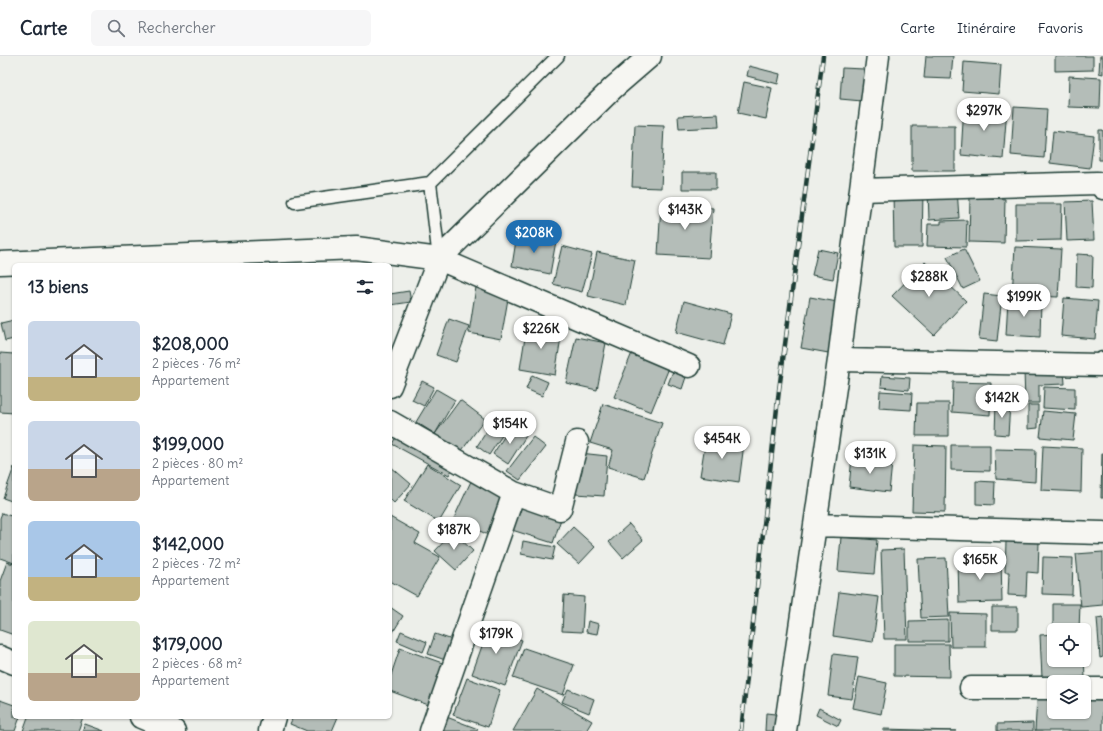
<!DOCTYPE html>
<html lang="fr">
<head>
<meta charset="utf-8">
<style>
	:root { --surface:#fff; --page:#f6f6f7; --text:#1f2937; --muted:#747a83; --line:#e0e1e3; --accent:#1f6fb2 }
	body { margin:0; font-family:Delius,sans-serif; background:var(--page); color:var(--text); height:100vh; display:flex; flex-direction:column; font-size:15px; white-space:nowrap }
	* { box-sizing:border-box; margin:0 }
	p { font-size:13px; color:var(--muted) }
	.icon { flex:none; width:22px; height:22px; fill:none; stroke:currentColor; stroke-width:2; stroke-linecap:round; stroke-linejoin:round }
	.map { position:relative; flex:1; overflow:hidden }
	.side { position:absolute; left:12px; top:207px; width:380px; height:456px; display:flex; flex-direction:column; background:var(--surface); border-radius:6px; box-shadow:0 1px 3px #0004 }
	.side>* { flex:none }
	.buttons { position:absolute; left:1047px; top:567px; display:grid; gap:8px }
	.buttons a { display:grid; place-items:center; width:44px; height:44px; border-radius:6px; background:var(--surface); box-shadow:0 1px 3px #0004; font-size:20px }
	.price { position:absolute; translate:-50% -34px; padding:0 9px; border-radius:14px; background:#fff; color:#222; font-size:13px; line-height:26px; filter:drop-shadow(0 1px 2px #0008) }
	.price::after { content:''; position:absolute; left:50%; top:24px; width:12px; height:9px; margin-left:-6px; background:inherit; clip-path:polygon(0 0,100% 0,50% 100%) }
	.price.on { background:var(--accent); color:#fff }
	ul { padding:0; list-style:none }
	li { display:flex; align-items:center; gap:12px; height:100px; padding:0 16px }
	li span { display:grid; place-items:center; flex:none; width:112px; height:80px; border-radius:6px; color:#555 }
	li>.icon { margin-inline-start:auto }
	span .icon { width:48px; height:48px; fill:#fffc; stroke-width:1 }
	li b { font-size:17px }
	h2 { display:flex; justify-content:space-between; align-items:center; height:48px; padding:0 16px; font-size:17px }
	header { display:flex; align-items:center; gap:24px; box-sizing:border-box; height:56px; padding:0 20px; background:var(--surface); border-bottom:1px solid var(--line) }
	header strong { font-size:19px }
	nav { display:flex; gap:22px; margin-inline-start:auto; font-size:14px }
	.search { width:280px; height:36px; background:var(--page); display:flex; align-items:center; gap:10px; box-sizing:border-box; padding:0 14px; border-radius:6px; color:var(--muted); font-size:15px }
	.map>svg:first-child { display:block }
	.building { fill:#b4bdb8; stroke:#1f3d34 }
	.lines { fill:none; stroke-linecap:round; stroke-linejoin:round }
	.service-casing { stroke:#1f3d34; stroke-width:15 }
	.minor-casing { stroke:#1f3d34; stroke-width:25 }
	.tertiary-casing { stroke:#1f3d34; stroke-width:25 }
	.service { stroke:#f6f6f2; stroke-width:12 }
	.minor { stroke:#f6f6f2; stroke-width:22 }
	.tertiary { stroke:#f6f6f2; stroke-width:22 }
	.rail-casing { stroke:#1f3d34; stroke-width:4.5 }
	.rail { stroke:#f6f6f2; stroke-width:3; stroke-dasharray:9; stroke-linecap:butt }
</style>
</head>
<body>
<header>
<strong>Carte</strong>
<div class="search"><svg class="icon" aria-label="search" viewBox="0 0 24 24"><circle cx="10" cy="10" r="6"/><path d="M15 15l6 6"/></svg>Rechercher</div>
<nav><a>Carte</a><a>Itinéraire</a><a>Favoris</a></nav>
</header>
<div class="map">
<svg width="1103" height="675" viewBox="0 0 1103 675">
	<rect width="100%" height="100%" fill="#edefea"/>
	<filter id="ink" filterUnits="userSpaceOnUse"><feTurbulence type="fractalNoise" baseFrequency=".025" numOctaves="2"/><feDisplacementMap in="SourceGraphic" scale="8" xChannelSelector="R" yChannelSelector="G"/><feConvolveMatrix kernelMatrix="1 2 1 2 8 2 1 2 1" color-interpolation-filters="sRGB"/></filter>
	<g filter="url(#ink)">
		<path class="building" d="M926 0H953L951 23 924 22Z
			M1055 0H1093V14L1055 15Z
			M1100 0H1103V18L1099 17Z
			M964 6 1001 9 999 38 962 35Z
			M749 10 780 18 778 28 747 20Z
			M842 12 864 13 862 45 840 43Z
			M1069 20 1101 22 1100 52 1068 51Z
			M744 26 772 32 766 63 738 57Z
			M964 49 1007 52 1003 103 961 99Z
			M1014 51 1047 53 1044 102 1011 99Z
			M718 58 719 71 679 73 678 60Z
			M635 69 664 70 661 132 632 131Z
			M912 70H955V115H912Z
			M1099 74H1103V104H1099Z
			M1053 75 1094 80 1090 112 1050 107Z
			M682 116H716V133H682Z
			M957 133 959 162 929 164 928 135Z
			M923 135 922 191H894L893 136Z
			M970 141 1005 143 1004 187 969 186Z
			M1092 145 1094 184 1067 185 1065 146Z
			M661 148 713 152 709 202 658 199Z
			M1016 148H1062L1061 184 1016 185Z
			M967 164 966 191 927 190 928 168H941V165Z
			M517 178 556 185 550 218 512 210Z
			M562 190 592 198 582 236 553 228Z
			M1015 191 1061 193 1058 241 1012 239Z
			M818 193 838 197 833 223 812 219Z
			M964 193 980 225 963 233 947 201Z
			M597 196 635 204 626 249 588 240Z
			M1077 198 1093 199 1092 232 1076 231Z
			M925 206 966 245 934 279 892 240Z
			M476 231 509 237 501 283 469 277Z
			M409 235 411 246 390 249V238Z
			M984 238 1002 240 997 285 979 283Z
			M810 241 843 247 834 298 801 292Z
			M1064 242 1098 245 1095 283 1061 280Z
			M1008 243 1041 245 1040 281 1006 279Z
			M684 245 731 258 723 289 676 276Z
			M449 263 469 270 456 306 436 299Z
			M14 264V283L5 285 1 267Z
			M527 269 562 275 555 319 520 313Z
			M576 281 606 287 597 334 566 327Z
			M634 292 671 307 651 356 614 341Z
			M0 297 14 298V357L0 356Z
			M675 310 688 315 682 333 668 328Z
			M1064 314 1065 328 1039 329V347H1025L1024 315Z
			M532 319 548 326 542 340 526 333Z
			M882 320 910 322 909 334 881 331Z
			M422 325 434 331 424 350 412 344Z
			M953 326 991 327 990 359 952 356Z
			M1044 331 1075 332V354L1043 352Z
			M436 333 455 344 435 378 416 366Z
			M880 335 912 337 911 354 879 352Z
			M460 344 485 363 460 397 435 378Z
			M917 347H949V380H916Z
			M996 347 1010 348 1008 379 995 378Z
			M603 348 662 367 644 422 608 411 613 394 590 387Z
			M1028 349H1038V372L1028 373Z
			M1043 355 1076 358 1073 384 1040 381Z
			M497 360 509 369 489 399 477 390Z
			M511 370 526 380 508 408 493 398Z
			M396 381 453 412 449 419 392 388Z
			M533 381 546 391 520 424 507 415Z
			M706 382 744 388 739 426 700 420Z
			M914 389 946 390 945 456 912 455Z
			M951 389H990V415L951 414Z
			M1043 390 1082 392 1081 436 1041 434Z
			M995 393 1036 394 1035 426 996 423Z
			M580 397 607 400 604 440 576 438Z
			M1102 398H1103V442H1101Z
			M852 401 892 407 889 436 849 431Z
			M427 408 461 429 439 466 404 445Z
			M390 410 411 428 394 447 390 443Z
			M14 411V446L3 442Z
			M472 423 507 440 488 479 454 462Z
			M976 425 995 426 994 449 976 448Z
			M520 449 561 463 553 487 512 474Z
			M2 457 14 461V507L0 502V462Z
			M390 461 420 478 415 487 440 501 417 540 390 525Z
			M629 468 643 484 623 502 609 486Z
			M573 471 595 491 579 508 557 488Z
			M453 476 473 495 456 514 435 495Z
			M841 481 877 484 874 518 838 515Z
			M523 485 555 491 552 504 521 498Z
			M1006 485 1039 486 1038 517 1027 516 1026 540 1008 539 1009 516H1005Z
			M904 493 907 583H884L881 494Z
			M1103 496V549L1081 551 1076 498Z
			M1043 501 1073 502 1072 539 1042 538Z
			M946 502 949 561 921 562 918 503Z
			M1001 503 1002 546 959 547 958 504Z
			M7 506 14 508V579L0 574V525Z
			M839 536 879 541 873 586 833 580Z
			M564 539 584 541 582 576 562 575Z
			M1053 548H1080L1079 574H1053Z
			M390 551 403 560 390 581Z
			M992 551H1018V574H992Z
			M950 557 986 558V591H951Z
			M1103 561V601L1100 602 1097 562Z
			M948 564V585H909V565Z
			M588 565 599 568 597 578 586 576Z
			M481 569 522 584 505 630 472 618 482 590 474 588Z
			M401 575 427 586 423 596 397 585Z
			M435 578 461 587 454 607 428 598Z
			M1054 578V604H1084V602L1085 621 1042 622 1040 579Z
			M894 588H949L950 621 894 620Z
			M400 592 448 609 434 651 390 635V622Z
			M524 592 574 609 563 639 513 622Z
			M833 598 858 601 852 643 828 640Z
			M859 621 887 627 881 658 853 652Z
			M467 622 500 634 488 671 453 659Z
			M537 633 592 665 586 675H513Z
			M568 633 594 643 589 657 562 646Z
			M1037 641 1054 642V656H1084V644L1103 645V675H1035Z
			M0 644 14 649V661H20L15 675H0Z
			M819 652 841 664 838 670 816 659Z
			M766 657 784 659 783 675H765Z
			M444 660 478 673 477 675H439Z
			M28 661H83L78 675H23Z
			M293 661H338L332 675H307L290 668Z
			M1033 667V675H997V668Z
			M85 668 104 675H82Z
			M883 673 956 675H883Z"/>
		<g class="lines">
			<g class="service-casing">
				<path id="service" d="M430 127 439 203
					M295 146 430 127 558 0"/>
			</g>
			<g class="minor-casing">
				<path id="minor" d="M861 134 1097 127 1101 129 1103 132
					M439 203 689 310
					M839 304 1100 309 1103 307
					M390 366 514 437 560 453 577 386
					M815 469 1103 477
					M0 601 14 607
					M971 632H1054
					M1084 633H1103
					M141 661 174 675
					M431 675 514 437
					M785 675 839 304 878 0"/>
			</g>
			<g class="tertiary-casing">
				<path id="tertiary" d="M0 207 356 192 439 203 613 32 650 0
					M390 330 439 203
					M270 675 274 661"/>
			</g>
			<use href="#service" class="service"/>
			<use href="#minor" class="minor"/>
			<use href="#tertiary" class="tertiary"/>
			<g class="rail-casing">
				<path id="rail" d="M741 675 779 334 823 0"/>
			</g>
			<use href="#rail" class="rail"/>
		</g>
	</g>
</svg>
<div class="buttons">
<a><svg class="icon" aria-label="locate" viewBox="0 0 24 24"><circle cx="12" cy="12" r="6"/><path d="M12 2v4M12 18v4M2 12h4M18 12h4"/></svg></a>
<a><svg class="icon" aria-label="layers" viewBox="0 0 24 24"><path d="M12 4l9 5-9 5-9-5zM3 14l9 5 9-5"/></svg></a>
</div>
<b class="price" style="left:984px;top:76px">$297K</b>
<b class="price" style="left:685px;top:175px">$143K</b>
<b class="price on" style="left:534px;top:198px">$208K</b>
<b class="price" style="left:929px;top:242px">$288K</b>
<b class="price" style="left:1024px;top:262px">$199K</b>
<b class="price" style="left:541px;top:294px">$226K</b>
<b class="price" style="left:1002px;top:363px">$142K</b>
<b class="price" style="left:510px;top:389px">$154K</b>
<b class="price" style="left:722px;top:404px">$454K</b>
<b class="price" style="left:870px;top:419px">$131K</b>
<b class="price" style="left:454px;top:495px">$187K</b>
<b class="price" style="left:980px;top:525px">$165K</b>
<b class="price" style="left:496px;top:599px">$179K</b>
<section class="side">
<h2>13 biens<svg class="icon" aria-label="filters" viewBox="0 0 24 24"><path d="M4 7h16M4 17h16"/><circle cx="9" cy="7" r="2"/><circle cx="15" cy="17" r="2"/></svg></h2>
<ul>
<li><span style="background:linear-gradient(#c9d6e8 70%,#c2b280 0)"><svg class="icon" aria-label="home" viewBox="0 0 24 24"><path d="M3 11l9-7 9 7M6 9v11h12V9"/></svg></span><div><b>$208,000</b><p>2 pièces · 76 m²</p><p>Appartement</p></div></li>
<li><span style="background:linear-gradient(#c9d6e8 60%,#b9a48a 0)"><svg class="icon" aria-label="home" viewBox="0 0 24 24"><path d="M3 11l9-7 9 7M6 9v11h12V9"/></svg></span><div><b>$199,000</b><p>2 pièces · 80 m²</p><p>Appartement</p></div></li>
<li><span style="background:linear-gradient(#a9c7e8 70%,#c2b280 0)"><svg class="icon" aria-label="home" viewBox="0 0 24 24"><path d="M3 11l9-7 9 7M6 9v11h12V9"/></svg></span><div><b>$142,000</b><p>2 pièces · 72 m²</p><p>Appartement</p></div></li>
<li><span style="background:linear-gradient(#dfe7d0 65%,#b9a48a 0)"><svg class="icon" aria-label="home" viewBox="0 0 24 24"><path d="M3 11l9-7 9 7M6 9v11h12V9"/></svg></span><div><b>$179,000</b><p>2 pièces · 68 m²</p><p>Appartement</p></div></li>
</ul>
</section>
</div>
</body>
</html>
